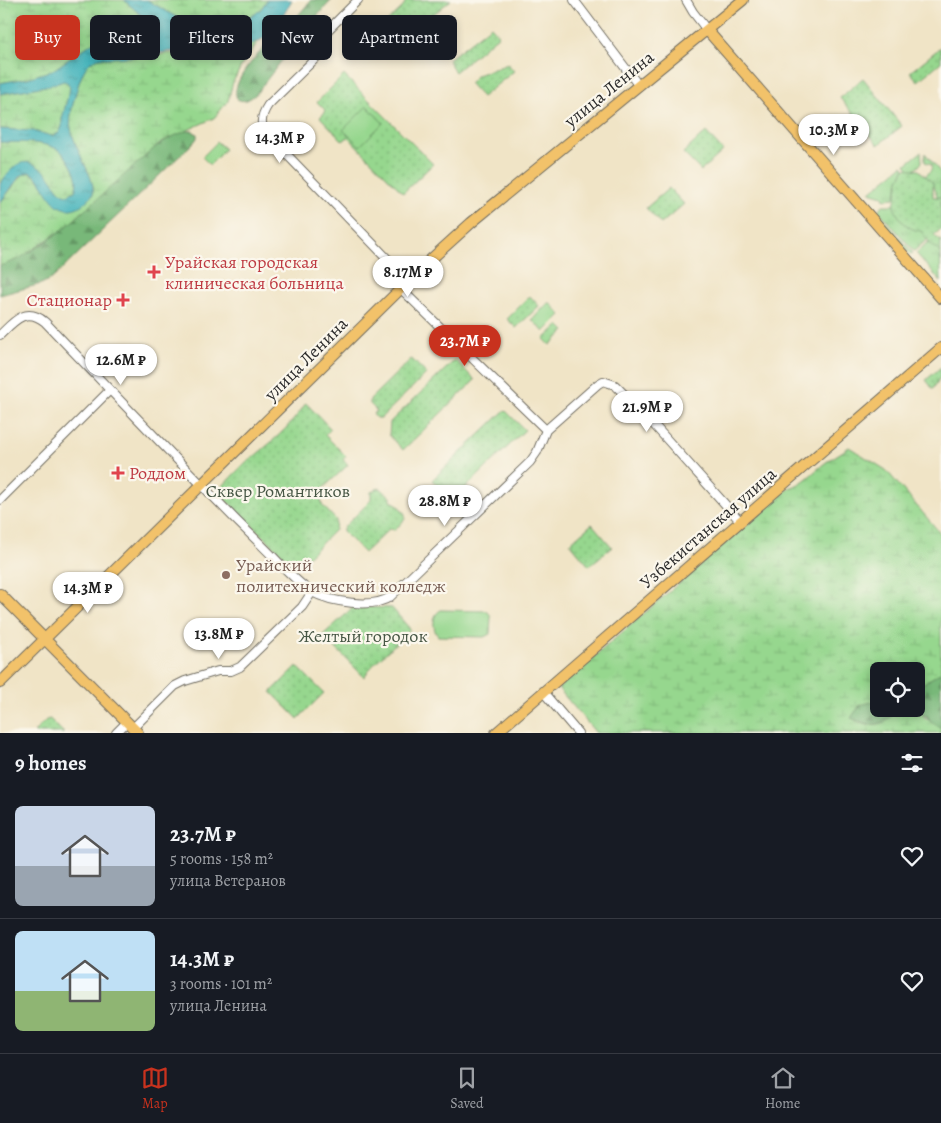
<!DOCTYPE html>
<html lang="en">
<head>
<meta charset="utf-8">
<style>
	:root { --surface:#171b24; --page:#20242c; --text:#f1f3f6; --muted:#9ea1a6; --line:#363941; --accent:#c8321e }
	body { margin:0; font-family:Alegreya,serif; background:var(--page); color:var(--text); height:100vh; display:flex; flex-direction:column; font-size:19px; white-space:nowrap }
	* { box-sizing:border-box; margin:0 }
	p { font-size:16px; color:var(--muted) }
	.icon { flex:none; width:28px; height:28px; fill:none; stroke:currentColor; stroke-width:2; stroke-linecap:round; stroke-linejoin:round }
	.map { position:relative; height:733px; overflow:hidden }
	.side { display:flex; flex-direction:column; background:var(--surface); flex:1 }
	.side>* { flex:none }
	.hud { position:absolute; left:15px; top:15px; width:500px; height:45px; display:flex; gap:10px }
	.fabs { position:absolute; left:870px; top:662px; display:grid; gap:10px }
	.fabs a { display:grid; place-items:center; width:55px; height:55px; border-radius:8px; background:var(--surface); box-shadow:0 2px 8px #0003; font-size:25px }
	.price { position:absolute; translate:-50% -42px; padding:0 11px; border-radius:18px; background:#fff; color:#222; font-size:16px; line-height:32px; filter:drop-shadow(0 1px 2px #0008) }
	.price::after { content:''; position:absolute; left:50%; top:30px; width:15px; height:11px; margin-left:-8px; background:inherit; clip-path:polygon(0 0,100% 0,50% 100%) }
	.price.selected { background:var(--accent); color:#fff }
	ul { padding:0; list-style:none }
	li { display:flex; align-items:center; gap:15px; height:125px; padding:0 15px }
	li+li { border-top:1px solid var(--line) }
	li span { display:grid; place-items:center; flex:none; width:140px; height:100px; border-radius:8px; color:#555 }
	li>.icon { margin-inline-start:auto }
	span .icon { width:60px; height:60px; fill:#fffc; stroke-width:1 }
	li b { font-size:21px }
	h2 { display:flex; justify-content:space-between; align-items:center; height:60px; padding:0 15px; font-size:21px }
	.tag { padding:0 18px; border-radius:8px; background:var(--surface); box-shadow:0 2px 8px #0003; font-size:18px; line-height:45px }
	.tag.selected { background:var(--accent); color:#fff }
	.menu { display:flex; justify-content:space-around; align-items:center; height:70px; border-top:1px solid var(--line); background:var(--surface); font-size:14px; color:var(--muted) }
	.menu a { display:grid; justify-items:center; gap:2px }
	.menu .selected { color:var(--accent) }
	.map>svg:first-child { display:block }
	.grass { fill:url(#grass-tufts); stroke:#60815c }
	.forest { fill:url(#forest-firs); stroke:#527252 }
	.wetland { fill:url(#wetland-marsh); stroke:#60815c }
	.park { fill:url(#park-dots); stroke:#60815c }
	.garden { fill:#96d78e; stroke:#60815c }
	.water { fill:url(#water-ripples); stroke:#387073 }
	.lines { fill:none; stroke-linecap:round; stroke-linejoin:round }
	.minor-casing { stroke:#706c61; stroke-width:10 }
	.major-casing { stroke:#706c61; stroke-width:12 }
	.minor { stroke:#fff; stroke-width:8 }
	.major { stroke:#f2c26a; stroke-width:10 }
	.health-dot { fill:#e0444e; stroke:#fbf7ec; stroke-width:2 }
	.education-dot { fill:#8d6e63; stroke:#fbf7ec; stroke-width:2 }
	.labels { text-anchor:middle; stroke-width:4.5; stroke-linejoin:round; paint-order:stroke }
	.street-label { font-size:18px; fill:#2b2b2b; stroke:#fbf7ec }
	.health-label { font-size:18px; fill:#be3a42; stroke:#fbf7ec; text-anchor:start }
	.park-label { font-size:18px; fill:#465644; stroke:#fbf7ec }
	.education-label { font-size:18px; fill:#785e54; stroke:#fbf7ec; text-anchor:start }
</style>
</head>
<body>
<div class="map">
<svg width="941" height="733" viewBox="0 0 941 733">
	<defs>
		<pattern id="grass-tufts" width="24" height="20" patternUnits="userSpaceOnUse" patternTransform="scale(1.25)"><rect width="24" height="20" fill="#96d78e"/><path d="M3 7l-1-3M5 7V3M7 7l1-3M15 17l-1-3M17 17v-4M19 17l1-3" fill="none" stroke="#81b97b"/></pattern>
		<pattern id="forest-firs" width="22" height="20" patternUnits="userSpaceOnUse" patternTransform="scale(1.25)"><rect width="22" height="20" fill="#78b879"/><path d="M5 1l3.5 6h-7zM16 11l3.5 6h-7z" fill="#639663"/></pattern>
		<pattern id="wetland-marsh" width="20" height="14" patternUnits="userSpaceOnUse" patternTransform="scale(1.25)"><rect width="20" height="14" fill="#96d78e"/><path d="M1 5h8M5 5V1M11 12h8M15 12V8" fill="none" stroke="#81b97b"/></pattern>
		<pattern id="park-dots" width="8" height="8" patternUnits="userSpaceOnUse" patternTransform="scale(1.25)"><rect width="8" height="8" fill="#96d78e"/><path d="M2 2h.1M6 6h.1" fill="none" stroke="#81b97b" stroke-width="1.8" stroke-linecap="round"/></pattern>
		<pattern id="water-ripples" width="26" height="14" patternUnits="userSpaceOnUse" patternTransform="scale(1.25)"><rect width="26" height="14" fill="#44b4bb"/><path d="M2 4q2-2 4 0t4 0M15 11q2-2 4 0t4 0" fill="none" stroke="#399398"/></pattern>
	</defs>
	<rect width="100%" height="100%" fill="#fbf7ec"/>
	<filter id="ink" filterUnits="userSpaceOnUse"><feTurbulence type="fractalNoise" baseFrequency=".02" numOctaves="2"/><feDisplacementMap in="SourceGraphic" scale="10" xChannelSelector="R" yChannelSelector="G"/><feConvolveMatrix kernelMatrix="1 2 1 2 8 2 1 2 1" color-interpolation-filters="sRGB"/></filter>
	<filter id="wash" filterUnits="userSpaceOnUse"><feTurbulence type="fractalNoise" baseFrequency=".0096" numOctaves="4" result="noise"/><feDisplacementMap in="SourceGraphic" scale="20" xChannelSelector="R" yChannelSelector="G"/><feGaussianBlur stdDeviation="1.12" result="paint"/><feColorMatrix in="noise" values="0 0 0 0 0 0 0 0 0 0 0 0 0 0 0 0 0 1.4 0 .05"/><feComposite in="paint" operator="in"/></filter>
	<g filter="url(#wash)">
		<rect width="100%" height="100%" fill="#f0e4c6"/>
		<path class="grass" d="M921 152 922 162 918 167 911 171 906 164Z
			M925 153 941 173V198H937C936 188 933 184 925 177 928 172 933 172 931 164L925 162Z
			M903 165 905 168 899 180 895 198 884 199 883 196 870 192Z
			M858 191 913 253 910 254 860 198Z
			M883 205H912L920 229 928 239 914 251 878 210Z
			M928 242 940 251 941 282 916 253Z
			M941 367V376L933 389 926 380Z"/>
		<path class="forest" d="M311 0H332L313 20 255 95C249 99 245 103 237 99 227 77 279 34 293 20 300 14 305 7 311 0Z
			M184 131H193L197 134V138L194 142 53 278 41 284 0 295V266C48 249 85 209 122 175 142 157 158 142 184 131Z
			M941 672V728C923 716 916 710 916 688Z
			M879 700V709H898C882 728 872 727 851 718L860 705Z"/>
		<path class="wetland" d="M0 0H124L151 24 153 29 151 37 110 38 93 43 53 70 28 78 0 83Z
			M147 0H267C263 6 260 11 254 15 242 22 212 32 197 30 188 29 182 20 174 16 165 11 156 6 147 0Z
			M259 41 244 61 233 82 228 101 214 118 161 142 66 227 19 259 0 266V203L24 173C40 169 47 203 67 209L93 194C94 182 88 172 83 161 79 151 73 140 71 129 68 118 75 95 79 83 83 72 86 62 99 58L157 55 216 48 239 47Z
			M64 81 68 83 70 88 62 119V127L59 133 52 136 33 131 0 129V94L51 85Z
			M0 142C18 143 42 140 59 150 64 153 68 160 71 165 76 174 79 181 75 191L67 195 61 193 29 162C15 163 8 173 0 184Z
			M849 447 886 470 941 534V672L916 688V671H879V700L860 705 851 718C872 728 882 728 898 709H916V704L925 718 941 728V733H596L558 688 789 488C804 484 813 472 825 463 833 457 841 453 849 447Z"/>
		<path class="park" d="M406 0H451L401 40 373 35 403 7Z
			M491 26 499 35 455 72 452 68 449 59Z
			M941 47V62L918 81 910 72Z
			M508 64 514 71 482 97 469 83 477 75Z
			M344 75 433 164 403 193 348 137 343 141 320 117 326 111 317 102Z
			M863 78 902 126 878 145 840 98Z
			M706 132 723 151 701 171 683 153Z
			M905 168 919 170 933 183V197H941V229L934 235 941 241V261L939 251 932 246 921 231C907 230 899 219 894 207L899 180Z
			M669 188 684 204 661 224 646 208Z
			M530 296 539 306 516 328 507 319Z
			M559 325 565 331 550 345 544 339Z
			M411 359 413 360 426 373V374L381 418H376L373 414 377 411 370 404V399Z
			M455 360 475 380 403 450 389 435 390 422Z
			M306 403 331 429 325 435 346 456 343 459 348 465 320 491 322 505 336 520 335 530 300 565 296 566 290 562 217 492C227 482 235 472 245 464 268 445 290 428 306 403Z
			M505 410 525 430 452 501 432 480Z
			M380 488 391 497V501L397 504 405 514V519L395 530 389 529 364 553 343 532V528L371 500V492L376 489Z
			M592 524 612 547 589 566 570 543Z
			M354 607 392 608 410 629C396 646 376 658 364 677L323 635Z
			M297 666 324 693 298 719 271 692Z
			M50 719 64 733H35V731L46 720Z"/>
		<path class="garden" d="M367 106 383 123 360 146 343 130Z
			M217 142 225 149 210 165 202 157Z
			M549 302 561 315 544 332 532 320Z
			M441 610 487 611 491 616 490 634 484 637 438 636C432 629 432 614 441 610Z"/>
		<path class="water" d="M124 0H147L176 17 189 27 197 30 216 28 243 20 255 14 261 9 267 0H292C283 15 276 33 259 41 240 51 212 48 191 49 160 52 130 59 99 58 86 62 83 72 79 83 75 95 68 118 71 129 73 140 79 151 83 161 88 172 94 182 93 194 87 201 80 208 71 209 48 211 46 178 29 172L20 176 0 203V184C10 171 19 155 37 166 41 169 46 171 49 176 55 183 57 192 67 195L75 191C79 182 76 174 71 165 68 160 64 153 59 150 42 140 18 143 0 142V129L33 131 52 136 59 133 62 127V119L70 88 68 83 64 81 51 85 0 94V83L28 78 53 70 92 43 110 38 151 37 153 29 151 24Z"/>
	</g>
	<g filter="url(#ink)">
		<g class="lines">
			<g class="minor-casing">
				<path id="minor" d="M358 0 327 31 320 54 268 105C262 114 259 123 265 132L408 280
					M574 0 639 86
					M686 0 693 12 707 30
					M400 288 546 430
					M0 335C14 321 26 306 45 322 108 388 171 454 235 519 250 534 266 549 281 565 291 574 300 585 312 592 330 602 373 609 390 597L530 462 537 452 546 430 598 384 603 381 615 385 646 416 741 522
					M0 500 110 390
					M544 693 578 733
					M133 728 175 686 185 681 218 671H231L240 667 302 607 312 592
					M116 733 127 722"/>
			</g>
			<g class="major-casing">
				<path id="major" d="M707 30 941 298
					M0 594 138 733
					M0 683 428 262 471 223 743 0
					M496 733 941 348"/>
			</g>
			<use href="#minor" class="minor"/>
			<use href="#major" class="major"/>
		</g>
	</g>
	<g class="health-dot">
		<path d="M151.5 264.5h5v5h5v5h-5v5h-5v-5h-5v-5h5z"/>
		<path d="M120.5 292.5h5v5h5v5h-5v5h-5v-5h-5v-5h5z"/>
		<path d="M115.5 465.5h5v5h5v5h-5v5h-5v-5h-5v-5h5z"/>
	</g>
	<circle class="education-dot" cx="226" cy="575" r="5"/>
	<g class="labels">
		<g class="street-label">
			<text transform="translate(609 89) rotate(-39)" y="6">улица Ленина</text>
			<text transform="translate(306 359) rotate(-45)" y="6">улица Ленина</text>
			<text transform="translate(708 528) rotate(-41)" y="6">Узбекистанская улица</text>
		</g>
		<g class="health-label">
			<text x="165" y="268">Урайская городская<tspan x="165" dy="21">клиническая больница</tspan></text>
			<text x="112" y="306" text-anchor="end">Стационар</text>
			<text x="129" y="479">Роддом</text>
		</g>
		<g class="park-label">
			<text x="278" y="497">Сквер Романтиков</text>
			<text x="363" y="642">Желтый городок</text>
		</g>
		<g class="education-label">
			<text x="236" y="571">Урайский<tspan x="236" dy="21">политехнический колледж</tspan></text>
		</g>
	</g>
</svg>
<div class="fabs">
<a><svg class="icon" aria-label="locate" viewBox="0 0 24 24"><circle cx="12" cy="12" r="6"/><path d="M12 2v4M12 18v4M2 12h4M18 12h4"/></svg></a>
</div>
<b class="price" style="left:834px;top:156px">10.3M ₽</b>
<b class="price" style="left:280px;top:164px">14.3M ₽</b>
<b class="price" style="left:408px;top:298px">8.17M ₽</b>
<b class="price selected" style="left:465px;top:367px">23.7M ₽</b>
<b class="price" style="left:121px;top:386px">12.6M ₽</b>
<b class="price" style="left:647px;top:433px">21.9M ₽</b>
<b class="price" style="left:445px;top:527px">28.8M ₽</b>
<b class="price" style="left:88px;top:614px">14.3M ₽</b>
<b class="price" style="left:219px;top:660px">13.8M ₽</b>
<div class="hud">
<a class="tag selected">Buy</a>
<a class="tag">Rent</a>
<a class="tag">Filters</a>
<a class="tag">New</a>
<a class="tag">Apartment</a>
</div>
</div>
<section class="side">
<h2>9 homes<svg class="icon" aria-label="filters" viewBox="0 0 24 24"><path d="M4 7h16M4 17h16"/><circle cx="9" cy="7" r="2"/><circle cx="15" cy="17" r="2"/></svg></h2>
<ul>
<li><span style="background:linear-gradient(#c9d6e8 60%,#9aa5b1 0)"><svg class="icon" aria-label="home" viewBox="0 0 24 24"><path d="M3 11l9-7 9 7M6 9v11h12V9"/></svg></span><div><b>23.7M ₽</b><p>5 rooms · 158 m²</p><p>улица Ветеранов</p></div><svg class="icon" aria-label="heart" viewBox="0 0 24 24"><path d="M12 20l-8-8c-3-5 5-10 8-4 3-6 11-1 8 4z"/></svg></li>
<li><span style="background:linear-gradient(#bfe0f5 60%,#8fb573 0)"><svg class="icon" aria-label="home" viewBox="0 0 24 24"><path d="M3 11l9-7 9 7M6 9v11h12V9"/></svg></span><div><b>14.3M ₽</b><p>3 rooms · 101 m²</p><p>улица Ленина</p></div><svg class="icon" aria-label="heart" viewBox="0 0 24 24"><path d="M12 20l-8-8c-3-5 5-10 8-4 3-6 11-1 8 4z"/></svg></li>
</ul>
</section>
<nav class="menu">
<a class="selected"><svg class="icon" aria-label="map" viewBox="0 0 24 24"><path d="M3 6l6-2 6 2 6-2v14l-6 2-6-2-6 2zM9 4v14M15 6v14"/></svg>Map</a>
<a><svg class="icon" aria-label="saved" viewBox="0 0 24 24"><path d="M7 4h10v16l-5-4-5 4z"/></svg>Saved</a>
<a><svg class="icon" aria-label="home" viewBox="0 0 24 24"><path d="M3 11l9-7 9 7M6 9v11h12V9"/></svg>Home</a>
</nav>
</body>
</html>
